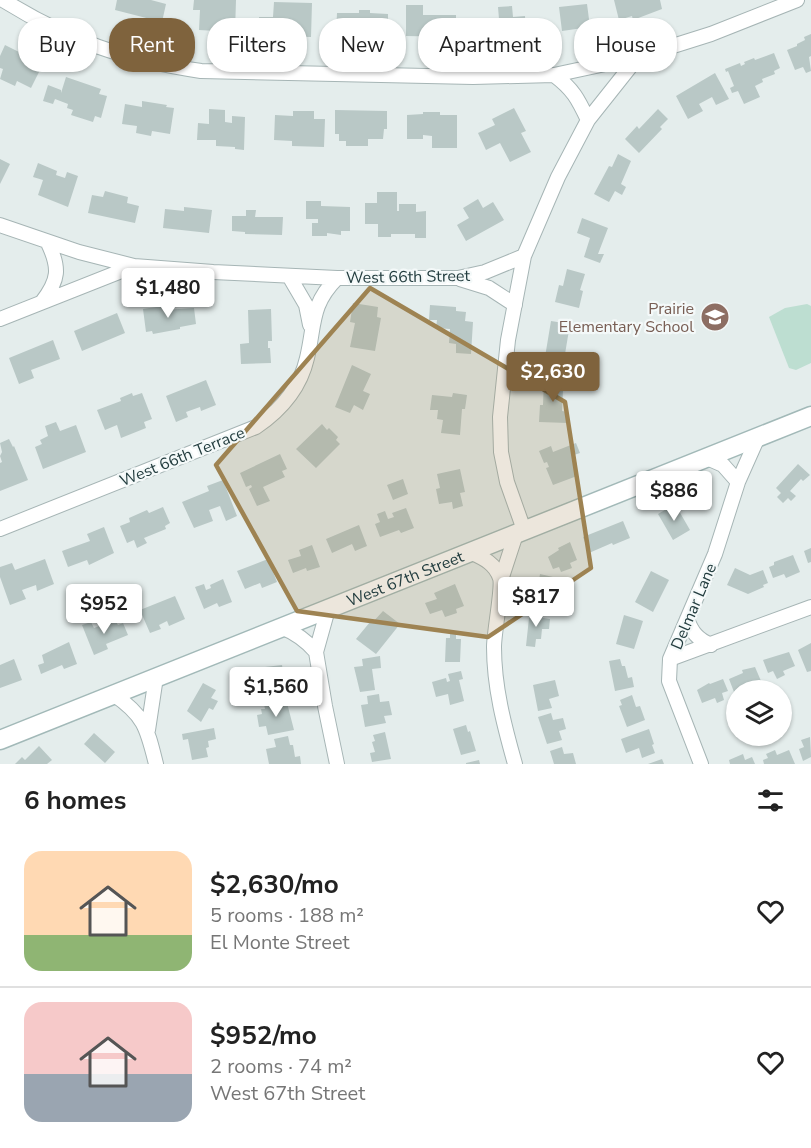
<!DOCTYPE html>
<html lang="en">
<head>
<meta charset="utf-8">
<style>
	:root { --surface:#fff; --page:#f6f6f6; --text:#222; --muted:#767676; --line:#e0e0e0; --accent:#7f633d }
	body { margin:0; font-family:"Nunito Sans",sans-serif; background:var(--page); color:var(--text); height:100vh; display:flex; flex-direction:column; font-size:22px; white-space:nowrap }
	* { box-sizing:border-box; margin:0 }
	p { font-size:20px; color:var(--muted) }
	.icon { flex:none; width:33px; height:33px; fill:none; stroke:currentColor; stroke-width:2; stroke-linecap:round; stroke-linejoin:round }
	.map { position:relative; height:764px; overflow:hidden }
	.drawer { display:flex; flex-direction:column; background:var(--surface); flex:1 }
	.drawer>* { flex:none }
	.guide { position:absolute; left:18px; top:18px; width:776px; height:54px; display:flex; gap:12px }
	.controls { position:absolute; left:726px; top:680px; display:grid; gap:12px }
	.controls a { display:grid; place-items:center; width:66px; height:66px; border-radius:50%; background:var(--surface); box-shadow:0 2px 4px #0004; font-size:30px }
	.price { position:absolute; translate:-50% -51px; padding:0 14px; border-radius:6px; background:#fff; color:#222; font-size:20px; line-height:39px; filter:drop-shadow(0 2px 3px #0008) }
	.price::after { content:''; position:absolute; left:50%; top:36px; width:18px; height:14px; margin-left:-9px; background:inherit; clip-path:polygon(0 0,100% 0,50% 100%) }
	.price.active { background:var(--accent); color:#fff }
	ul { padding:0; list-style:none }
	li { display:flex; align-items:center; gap:18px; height:150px; padding:0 24px }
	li+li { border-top:2px solid var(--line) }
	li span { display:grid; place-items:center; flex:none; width:168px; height:120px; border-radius:18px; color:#555 }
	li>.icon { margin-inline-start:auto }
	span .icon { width:72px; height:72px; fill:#fffc; stroke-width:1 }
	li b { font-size:26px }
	h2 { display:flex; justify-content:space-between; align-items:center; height:72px; padding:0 24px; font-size:26px }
	.pill { padding:0 21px; border-radius:24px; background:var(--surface); box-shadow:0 2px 4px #0004; font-size:21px; line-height:54px }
	.pill.active { background:var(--accent); color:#fff }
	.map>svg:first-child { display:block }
	.green { fill:#bdded1 }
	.building { fill:#b9c8c6 }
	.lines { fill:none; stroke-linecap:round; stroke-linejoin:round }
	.street-casing { stroke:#a6b5b5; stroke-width:16 }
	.secondary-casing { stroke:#a2b9b8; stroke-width:21 }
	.street { stroke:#fff; stroke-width:14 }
	.secondary { stroke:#fff; stroke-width:18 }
	.marked { fill:#9e8352; fill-opacity:0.2; stroke:#9e8352; stroke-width:4.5; stroke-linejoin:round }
	.labels { text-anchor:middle; stroke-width:4.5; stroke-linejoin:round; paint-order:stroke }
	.street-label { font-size:16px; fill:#233d3f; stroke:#f4f9f9 }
	.education-label { font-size:16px; fill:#785e54; stroke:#f4f9f9; text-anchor:end }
</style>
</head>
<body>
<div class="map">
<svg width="811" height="764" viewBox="0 0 811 764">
	<rect width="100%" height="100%" fill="#e4edec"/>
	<path class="green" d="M807 304 811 306V363L796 370 789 368 769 317 785 308Z"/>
	<path class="building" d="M117 0H151L166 4 162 22 115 10Z
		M194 0H236L235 32 199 30 200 10H193Z
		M614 0H660L662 9 633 20 632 16 619 20Z
		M274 2 312 3 311 37 259 36V17H273Z
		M587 4 590 27 562 31 559 7Z
		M406 5H423V15H456V37L406 36Z
		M512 6 513 17 525 16 526 37 508 38V34L487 35V20L499 19 498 7Z
		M359 10H370V13L388 14V35L336 34 337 13H359Z
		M811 34V56L809 57 811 71 806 73 803 67 795 70 787 50 797 46V44L805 40 804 37Z
		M5 45 23 54 21 58 41 68 31 88 17 81 15 86 0 79 3 69 0 68V56Z
		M774 53 780 68 774 71 775 74 762 79 763 82 755 86 760 97 744 104 738 91 732 93 730 88 734 86 728 71 726 72 725 69 740 63 741 66 745 64 744 62 754 58 755 60Z
		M715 73 729 99 716 105 712 97 699 104 703 111 688 119 676 96Z
		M66 77 101 89 99 94 107 96 101 118 95 116 93 122 71 115 73 110 67 108 68 104 55 99 53 104 43 101 48 85 61 90V93Z
		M142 101 167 105 166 107 174 108 170 134 152 131 151 136 136 133 137 126 122 124 125 104 142 107Z
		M514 108 526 131 521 133 531 152 510 162 500 143 486 150 478 133 495 125 492 119Z
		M209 109 225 110V122L232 123V116L245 117 244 150 235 149V147L216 146V140H197L198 123 209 124Z
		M658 109 668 119 660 127 662 129 639 153 625 139 637 126 639 129Z
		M335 110 387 111V129H384L383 139H368V146H346V141H339V134H335Z
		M293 111H314V119H325L324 147 292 146V141L274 140 275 115 293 116Z
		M423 112H440V115H457V148H432V136L423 135V139H407V115L423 114Z
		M618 154 631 161 621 184 626 187 622 195 615 191 609 202 594 194 609 166 612 167Z
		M0 159 10 164 0 184Z
		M38 163 57 171 56 175 65 178 67 172 78 176 68 207 38 195 43 180 33 177Z
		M105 191 128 197 127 203 139 206 135 223 88 213 92 195 103 197Z
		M377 192H397V211H399V204H416V212L426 211V238H415V234H391V237H378V224H365V203H377Z
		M478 199 483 208 493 202 504 220 466 241 457 225 469 218 463 208Z
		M306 201H321V206L350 207V231H341V235L327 233V236H312V223H318V219H306Z
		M184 207 212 210 209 233 163 228 165 209 184 211Z
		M246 210H256L255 217H283L282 235 245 234V232L232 231V216H246Z
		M582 218 608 228 598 254H604L600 263 584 257 590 238 577 233Z
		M567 269 585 274 580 290 583 291 579 308 555 302 559 285 563 286Z
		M353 303 378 307 377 317 381 318 375 351 350 347 355 323 350 322Z
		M430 305 456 307V311L466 312 465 321 473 322 471 354 456 353V344L449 343 450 329 436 328 437 320H429Z
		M163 306 164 310 194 308 196 324 180 327V329L153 334 152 331 146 332 143 309Z
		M271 309 272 341H268V348H270L271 363 241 364 240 344 249 343 248 310Z
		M117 313 125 333 82 351 74 331Z
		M551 321 570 324 563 366 544 363Z
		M53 340 60 359 31 370 34 378 19 384 9 358Z
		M352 365 371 374 363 391 370 394 363 410 354 405 350 413 335 407Z
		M544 378 560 379V391H563L562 411 568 412V423L539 422 540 405H543Z
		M206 380 216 405 201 411 200 407 186 412 188 417 176 422 166 396Z
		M132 393 133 396 142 393 152 419 144 422 146 428 121 438 117 425 105 430 97 410 121 401 120 398Z
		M453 393 467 395 465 409H462L460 435 441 433 443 420 437 419 438 410H430L432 395 452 397Z
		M56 422 60 431 76 425 86 452 43 469 35 447 42 444 40 440 48 436 45 426Z
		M322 424 327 430 329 428 338 437 336 440 340 444 316 468 296 449Z
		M9 439 13 447 14 446 28 480 0 491V463L2 462 0 456 2 452 0 443Z
		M576 443 580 453 574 455 577 465 573 466 577 476 553 485 546 468 549 467 547 462 544 463 539 451 551 446 553 452Z
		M280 454 287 469 282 471 285 477 263 487 270 501 257 506 249 489 252 487 251 485 246 487 240 473Z
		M798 464 810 475 803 481 801 479 790 491 796 496 791 501 788 498 783 503 777 497 781 493 776 488Z
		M460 469 465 492 460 493 463 506 453 509 452 502 439 504 436 489 440 488 437 474Z
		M403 479 408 494 393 500 387 485Z
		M223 480 237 516 226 521 220 506 209 510 213 521 194 528 182 502 209 491 207 486Z
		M675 504 690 530 673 540 658 514Z
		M163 507 170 523 165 526 166 529 144 538 147 543 137 548 134 540 127 543 120 526 130 522 129 518 147 510 149 513Z
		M406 508 414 528 401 533 399 530 380 537 375 524 380 522 377 514 385 511 388 519 394 517 392 513Z
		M623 521 630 538 613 545 612 543 589 553 583 537Z
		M359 525 367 546 355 551 352 544 332 553 326 539Z
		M104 527 114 553 89 565 87 560 68 567 62 551 90 541 87 534Z
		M570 542 577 560 570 563 572 568 561 572 559 567 553 569 548 557 559 550 558 548Z
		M312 545 320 567 307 571 306 568 293 573 288 560 301 556 299 550Z
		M811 548V562L808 563 804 551Z
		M793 555 800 572 786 578 784 574 773 578 769 567 774 565V562Z
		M45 559 54 584 37 591 36 585 22 590 26 599 10 605 0 577V567L12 563 15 570Z
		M268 559 277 582 262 588 260 583 245 589 237 571Z
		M735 568 750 575 763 570 768 583 763 585 764 587 748 594 727 585Z
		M651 571 669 580 653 612 635 602Z
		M540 574 553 577 552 583 561 585 558 598 548 596 547 601 533 598 537 580H539Z
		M223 579 232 602 219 607 217 603 204 609 195 587 204 584 206 590 211 588 210 585Z
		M455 584 464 606 456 609 457 613 445 617 442 610 430 614 425 603 437 599 434 593Z
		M175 596 185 619 169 626 167 621 159 625 161 629 150 633 140 610Z
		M383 611 400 624 376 654 356 639 370 622 372 623Z
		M531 612 543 613V618L550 619 549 629H542L541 639H536L535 647 526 646 529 618H531Z
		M624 615 643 621 634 649 616 644Z
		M115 620 118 625 123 623 128 635 106 644 108 649 94 655 82 625 91 622 94 628Z
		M450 631H456V639H461L460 662H445L446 638H450Z
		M69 642 77 664 64 669 62 665 41 674 38 665 44 663 42 655Z
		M811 643V671L807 672 798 650Z
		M789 652 795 666 783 671 785 675 777 679 773 671 768 673 763 660Z
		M380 656 381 668 372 669 375 690 360 692 354 667 363 666 362 659Z
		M14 659 22 680 0 688V665Z
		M620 659 622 666H625L628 678 632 677 634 687 615 691 609 661Z
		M282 665 284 679 287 680 288 686H285L286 693 269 695 267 686H263L261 679 267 678 265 667Z
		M755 667 761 681 757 683 758 686 750 690H736L734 692 729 679 743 673 742 670Z
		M461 671 463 679 459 680 464 701 450 705 448 694 436 697 432 682 446 678 447 682 450 681 448 674Z
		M723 679 728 691 722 693 724 700 717 703 715 698 702 703 697 690 709 683 710 684Z
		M555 680 559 696 549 699 552 708 538 711 533 685Z
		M203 683 216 690 211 698 218 701 213 710 209 708 201 722 187 711Z
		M379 694 380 702 389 701 392 715 384 716 386 723 365 727 361 705 368 704 367 696Z
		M632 695 636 707 640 706 645 720 627 727 619 706 622 705 620 700Z
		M286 699 294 730 268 735 266 726 259 727 257 715 262 714 261 709H265L264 704Z
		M551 713 553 720 563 718 566 729 559 731 562 740 547 744 538 717Z
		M466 725 468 732 470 731 476 751 461 755 453 729Z
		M214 728 216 739 208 741 209 747 206 748 208 757 192 760 188 739 183 740 182 734Z
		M649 729 654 744 652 745 655 753 642 758 639 748 626 753 621 739Z
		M385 732 391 759 372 762 370 753 375 752 372 742 375 741 373 735Z
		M94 733 115 752 105 763 84 744Z
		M288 736 290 745H293L295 757 300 756 301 764H269L266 749 276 747 274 739Z
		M810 737 811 757 803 761 799 749 804 747 801 740Z
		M39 746 52 760 47 764H15L22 757 25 760Z
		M562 747 564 754 573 753 576 764H554L550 751Z
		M775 750 777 755 789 750 795 764H764L763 760 768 758 766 754Z
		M743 754 745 760 752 757 755 764H730L729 760Z
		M662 759 664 764H648Z
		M479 760 480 764H466V763Z"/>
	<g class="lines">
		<g class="street-casing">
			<path id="street" d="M3 0C69 41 125 60 201 71L473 77 554 75 638 57 711 34 797 0
				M554 75C573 89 578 99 588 120
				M0 225 79 252 134 266
				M289 276 306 305 310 325
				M460 279 489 288 515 305
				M42 302C59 280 60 268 48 243
				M0 319 134 266 213 272 337 278H458L485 272 524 256
				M707 458 723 465 738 482
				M0 529 256 427C281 410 300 389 307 358 315 325 310 305 337 278
				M524 530 507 482 501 452 500 417 508 340 524 256 558 177 588 120 638 57
				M470 552C483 558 495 563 500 578 503 587 494 632 494 647 494 687 504 725 515 764
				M501 580 516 534
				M328 609 316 652 325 706 337 764
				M687 619C692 632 697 639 711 645
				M281 627C296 633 306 640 316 652
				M670 659 811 607
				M113 694C145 716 147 728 156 764
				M148 730 156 677
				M701 764 669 681 670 659 715 554 738 482 758 437"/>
		</g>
		<g class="secondary-casing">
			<g id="secondary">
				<path id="s1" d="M0 740 811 416"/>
			</g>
		</g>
		<use href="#street" class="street"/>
		<use href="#secondary" class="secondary"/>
	</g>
	<path class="marked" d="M370 288 565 402 591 568 488 637 297 611 216 465Z"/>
	<defs>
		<g id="school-disc" transform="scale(1.5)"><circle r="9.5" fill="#8d6e63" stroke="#f4f9f9"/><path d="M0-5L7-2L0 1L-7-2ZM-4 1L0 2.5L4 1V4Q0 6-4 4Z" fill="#fff"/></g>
	</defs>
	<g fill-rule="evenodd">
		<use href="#school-disc" x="715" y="317"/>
	</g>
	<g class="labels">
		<g class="street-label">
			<text transform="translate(408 276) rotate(-1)" y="6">West 66th Street</text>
			<text transform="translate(182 456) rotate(-22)" y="6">West 66th Terrace</text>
			<text dy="6" stroke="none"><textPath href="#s1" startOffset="436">West 67th Street</textPath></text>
			<text transform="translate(693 606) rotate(-67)" y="6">Delmar Lane</text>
		</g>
		<g class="education-label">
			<text x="694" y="314">Prairie<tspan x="694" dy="18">Elementary School</tspan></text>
		</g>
	</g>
</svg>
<div class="controls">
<a><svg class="icon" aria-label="layers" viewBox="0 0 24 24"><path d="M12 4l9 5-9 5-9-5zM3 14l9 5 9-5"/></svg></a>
</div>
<b class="price" style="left:168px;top:319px">$1,480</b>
<b class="price active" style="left:553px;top:403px">$2,630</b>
<b class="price" style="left:674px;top:522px">$886</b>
<b class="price" style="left:536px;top:628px">$817</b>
<b class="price" style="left:104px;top:635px">$952</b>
<b class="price" style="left:276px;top:718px">$1,560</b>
<div class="guide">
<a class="pill">Buy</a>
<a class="pill active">Rent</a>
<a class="pill">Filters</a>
<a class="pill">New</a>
<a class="pill">Apartment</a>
<a class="pill">House</a>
</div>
</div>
<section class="drawer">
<h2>6 homes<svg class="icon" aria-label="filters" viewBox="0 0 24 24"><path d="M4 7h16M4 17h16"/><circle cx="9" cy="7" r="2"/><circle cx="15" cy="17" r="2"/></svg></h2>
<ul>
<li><span style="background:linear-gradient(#ffd9b3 70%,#8fb573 0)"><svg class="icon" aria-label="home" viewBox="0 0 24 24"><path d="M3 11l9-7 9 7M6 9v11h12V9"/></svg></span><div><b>$2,630/mo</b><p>5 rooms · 188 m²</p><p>El Monte Street</p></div><svg class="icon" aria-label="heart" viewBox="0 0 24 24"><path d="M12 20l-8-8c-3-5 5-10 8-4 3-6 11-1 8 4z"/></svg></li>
<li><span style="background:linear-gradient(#f6c9c9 60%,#9aa5b1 0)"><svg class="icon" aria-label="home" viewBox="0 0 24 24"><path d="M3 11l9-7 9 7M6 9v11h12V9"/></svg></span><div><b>$952/mo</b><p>2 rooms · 74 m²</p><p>West 67th Street</p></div><svg class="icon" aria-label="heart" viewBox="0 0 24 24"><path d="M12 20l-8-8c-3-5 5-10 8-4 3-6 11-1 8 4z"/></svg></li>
</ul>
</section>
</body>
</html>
